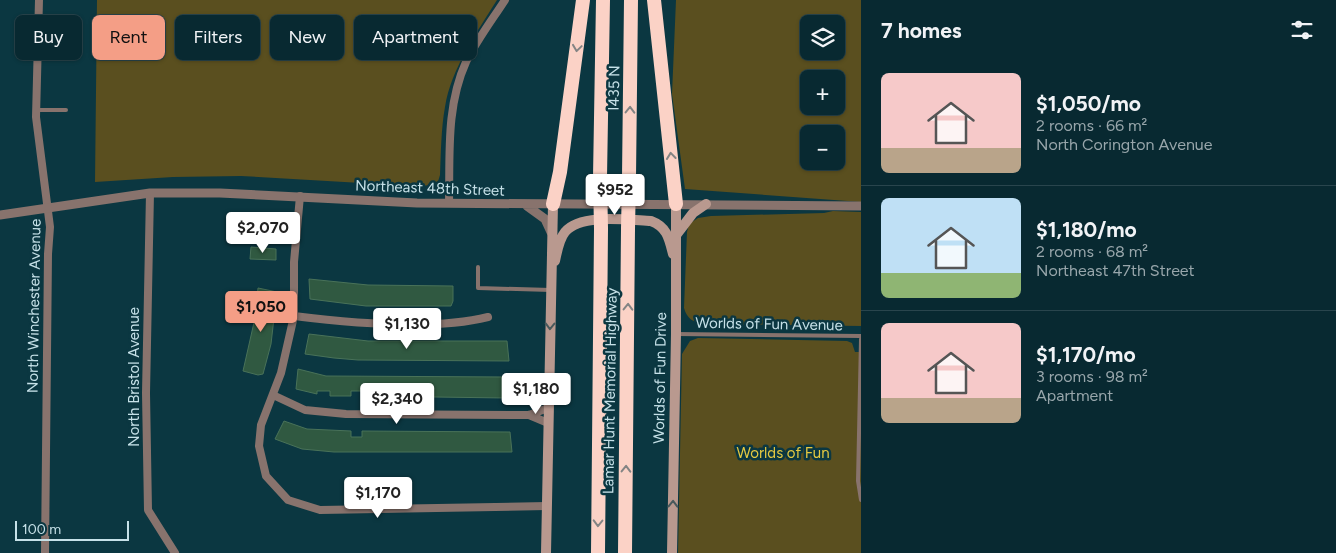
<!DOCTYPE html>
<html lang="en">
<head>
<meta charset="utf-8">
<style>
	:root { --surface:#082931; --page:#113139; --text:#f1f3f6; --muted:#98a6ab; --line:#29454d; --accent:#f49e86 }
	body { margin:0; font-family:Figtree,sans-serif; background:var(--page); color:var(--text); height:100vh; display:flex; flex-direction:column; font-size:19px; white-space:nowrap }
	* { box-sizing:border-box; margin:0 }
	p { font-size:16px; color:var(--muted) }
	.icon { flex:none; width:28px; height:28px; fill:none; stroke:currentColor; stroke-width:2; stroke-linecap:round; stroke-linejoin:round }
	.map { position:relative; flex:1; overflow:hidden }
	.drawer { display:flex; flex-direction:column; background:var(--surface); width:475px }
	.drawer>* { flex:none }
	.hud { position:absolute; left:15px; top:15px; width:475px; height:45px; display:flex; gap:10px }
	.tools { position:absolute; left:800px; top:15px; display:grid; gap:10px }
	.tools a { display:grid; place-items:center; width:45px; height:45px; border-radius:8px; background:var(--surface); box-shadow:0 1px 4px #0004,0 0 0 1px var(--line); font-size:25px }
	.scale { position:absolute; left:15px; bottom:12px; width:114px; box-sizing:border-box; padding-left:5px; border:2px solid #c6e1e8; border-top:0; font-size:14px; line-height:18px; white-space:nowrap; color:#c6e1e8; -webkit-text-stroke:4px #0b3741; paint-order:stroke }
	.price { position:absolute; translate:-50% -42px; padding:0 11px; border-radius:5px; background:#fff; color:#222; font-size:16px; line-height:32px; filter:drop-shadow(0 1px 2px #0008) }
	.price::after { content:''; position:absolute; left:50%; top:30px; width:15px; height:11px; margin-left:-8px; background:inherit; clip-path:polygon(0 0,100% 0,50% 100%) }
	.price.selected { background:var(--accent); color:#111 }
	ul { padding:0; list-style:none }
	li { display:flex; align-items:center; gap:15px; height:125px; padding:0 20px }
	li+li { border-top:1px solid var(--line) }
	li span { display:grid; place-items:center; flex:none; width:140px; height:100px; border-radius:8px; color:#555 }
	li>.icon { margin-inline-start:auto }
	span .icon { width:60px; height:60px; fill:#fffc; stroke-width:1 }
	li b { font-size:21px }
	h2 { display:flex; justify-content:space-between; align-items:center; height:60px; padding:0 20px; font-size:21px }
	.pill { padding:0 18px; border-radius:8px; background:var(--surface); box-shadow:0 1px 4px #0004,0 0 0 1px var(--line); font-size:18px; line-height:45px }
	.pill.selected { background:var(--accent); color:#111 }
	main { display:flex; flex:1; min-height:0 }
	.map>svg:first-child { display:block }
	.green { fill:#5a4f1f; fill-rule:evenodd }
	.building { fill:#305941; stroke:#497259 }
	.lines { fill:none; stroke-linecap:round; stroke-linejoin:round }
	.service { stroke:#88736d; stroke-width:4 }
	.minor { stroke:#88736d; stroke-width:8 }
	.tertiary { stroke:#88736d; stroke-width:9 }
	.secondary { stroke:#b9998f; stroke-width:10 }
	.motorway { stroke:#fbd2c6; stroke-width:14 }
	.motorway-bridge { stroke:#fbd2c6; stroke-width:14 }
	.oneway { stroke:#838484 }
	.oneway2 { stroke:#48595c }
	.labels { text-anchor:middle; stroke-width:5; stroke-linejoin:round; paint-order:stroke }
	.street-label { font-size:15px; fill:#c6e1e8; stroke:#0b3741 }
	.park-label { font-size:15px; fill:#e5c941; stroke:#0b3741 }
</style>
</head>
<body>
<main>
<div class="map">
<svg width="861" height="553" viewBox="0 0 861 553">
	<rect width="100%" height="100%" fill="#0b3741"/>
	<path class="green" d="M97 0H497C477 32 451 69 445 107 441 129 441 153 440 175L437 185 413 186 241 176 173 177 95 182Z
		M676 0H861V202L685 189 672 94ZM809 24H836V51H809ZM809 79H836V106H809ZM809 134H836V161H809Z
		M833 211 861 212V326L704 324C693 322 687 319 684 308L687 232 689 224 698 218 711 216 824 213Z
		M698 338 847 341 852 343 855 352H861V553H678L682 354 690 341Z"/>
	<path class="building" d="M251 247 276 249V260L250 259Z
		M309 279 368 285 453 286V301L451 306H366L310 299Z
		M258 288 277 292 271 344 263 374 258 375 243 371 255 318Z
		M309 334 368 341H507L509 361 358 360 334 358 305 354Z
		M298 369 326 376 508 377V392L506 398 363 396V391H351V396H330V391H317V394L296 389Z
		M284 421 307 429 351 431V437H362V431L510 432 512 452H334L302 449 275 439Z"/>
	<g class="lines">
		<path class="service" d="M36 110H66
			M478 267V288L551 290
			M676 334 861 336
			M861 339 858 481 861 500"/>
		<path class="minor" d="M39 0 36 117 50 227 48 254 45 553
			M150 193 146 393 148 510 175 553
			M300 196 294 262V316L281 373 261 425 259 446 266 476 288 500 320 510 547 506
			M449 203C450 155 446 106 466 62 477 40 492 20 505 0
			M294 316C350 323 433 331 488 317
			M273 395 305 410 346 414 529 415 548 408
			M529 415 548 423"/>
		<path class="tertiary" d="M527 206 545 219 551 232
			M0 215 150 193H220L417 203 861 206"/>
		<path class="secondary" d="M677 234 693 213 706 204
			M555 261C557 252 559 239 565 232 580 213 629 220 651 221 667 227 669 238 673 254
			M546 553 553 204
			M672 553 676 334V204"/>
		<path class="motorway" d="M654 0 676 204
			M600 177 603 0
			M629 177 631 0
			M553 204 560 172 583 0
			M598 553 601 229
			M625 553 628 229"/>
		<path class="motorway-bridge" d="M600 177 601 229
			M628 229 629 177"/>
	</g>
	<defs><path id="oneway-chevron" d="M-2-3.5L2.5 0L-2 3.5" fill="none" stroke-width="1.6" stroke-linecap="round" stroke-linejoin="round" transform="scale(1.25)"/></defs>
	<g class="oneway">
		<use href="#oneway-chevron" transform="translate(577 48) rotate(98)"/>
		<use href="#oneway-chevron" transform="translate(630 110) rotate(-89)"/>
		<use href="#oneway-chevron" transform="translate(671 156) rotate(-96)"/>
		<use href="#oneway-chevron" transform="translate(628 307) rotate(-89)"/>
		<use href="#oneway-chevron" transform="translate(626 469) rotate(-89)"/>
		<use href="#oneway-chevron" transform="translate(598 523) rotate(91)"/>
	</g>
	<g class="oneway2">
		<use href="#oneway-chevron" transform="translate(550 326) rotate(91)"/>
		<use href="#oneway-chevron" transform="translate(673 504) rotate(-89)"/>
	</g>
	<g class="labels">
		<g class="street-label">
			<text transform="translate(614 88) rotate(-89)" y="5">I435 N</text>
			<text transform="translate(430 188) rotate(2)" y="5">Northeast 48th Street</text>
			<text transform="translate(34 306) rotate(-89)" y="5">North Winchester Avenue</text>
			<text transform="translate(769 324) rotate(1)" y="5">Worlds of Fun Avenue</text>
			<text transform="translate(134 377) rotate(-90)" y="5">North Bristol Avenue</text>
			<text transform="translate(660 378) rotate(-89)" y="5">Worlds of Fun Drive</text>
			<text transform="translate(610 391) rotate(-89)" y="5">Lamar Hunt Memorial Highway</text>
		</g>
		<g class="park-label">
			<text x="783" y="458">Worlds of Fun</text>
		</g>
	</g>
</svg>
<div class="tools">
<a><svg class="icon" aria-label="layers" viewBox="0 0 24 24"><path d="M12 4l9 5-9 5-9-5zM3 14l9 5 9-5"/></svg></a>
<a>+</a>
<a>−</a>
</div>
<div class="scale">100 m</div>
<b class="price" style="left:615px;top:216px">$952</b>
<b class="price" style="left:263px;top:254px">$2,070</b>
<b class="price selected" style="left:261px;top:333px">$1,050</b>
<b class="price" style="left:407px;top:350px">$1,130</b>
<b class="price" style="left:536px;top:415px">$1,180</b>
<b class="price" style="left:397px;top:425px">$2,340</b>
<b class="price" style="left:378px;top:519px">$1,170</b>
<div class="hud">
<a class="pill">Buy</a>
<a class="pill selected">Rent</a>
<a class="pill">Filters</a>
<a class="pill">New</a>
<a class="pill">Apartment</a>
</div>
</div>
<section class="drawer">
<h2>7 homes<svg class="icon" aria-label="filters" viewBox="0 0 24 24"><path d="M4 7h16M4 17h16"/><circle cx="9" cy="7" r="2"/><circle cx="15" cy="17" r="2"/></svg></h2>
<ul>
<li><span style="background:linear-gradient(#f6c9c9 75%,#b9a48a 0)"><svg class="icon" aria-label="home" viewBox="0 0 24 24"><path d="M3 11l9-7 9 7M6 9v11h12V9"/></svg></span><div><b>$1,050/mo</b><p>2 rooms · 66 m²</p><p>North Corington Avenue</p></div></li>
<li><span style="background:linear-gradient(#bfe0f5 75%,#8fb573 0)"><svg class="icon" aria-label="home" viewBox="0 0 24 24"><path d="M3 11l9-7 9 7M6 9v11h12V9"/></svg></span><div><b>$1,180/mo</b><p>2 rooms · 68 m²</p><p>Northeast 47th Street</p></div></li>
<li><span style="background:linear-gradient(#f6c9c9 75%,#b9a48a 0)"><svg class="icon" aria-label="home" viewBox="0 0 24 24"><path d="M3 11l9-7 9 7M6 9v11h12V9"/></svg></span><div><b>$1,170/mo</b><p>3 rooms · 98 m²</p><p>Apartment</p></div></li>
</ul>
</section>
</main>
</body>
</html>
